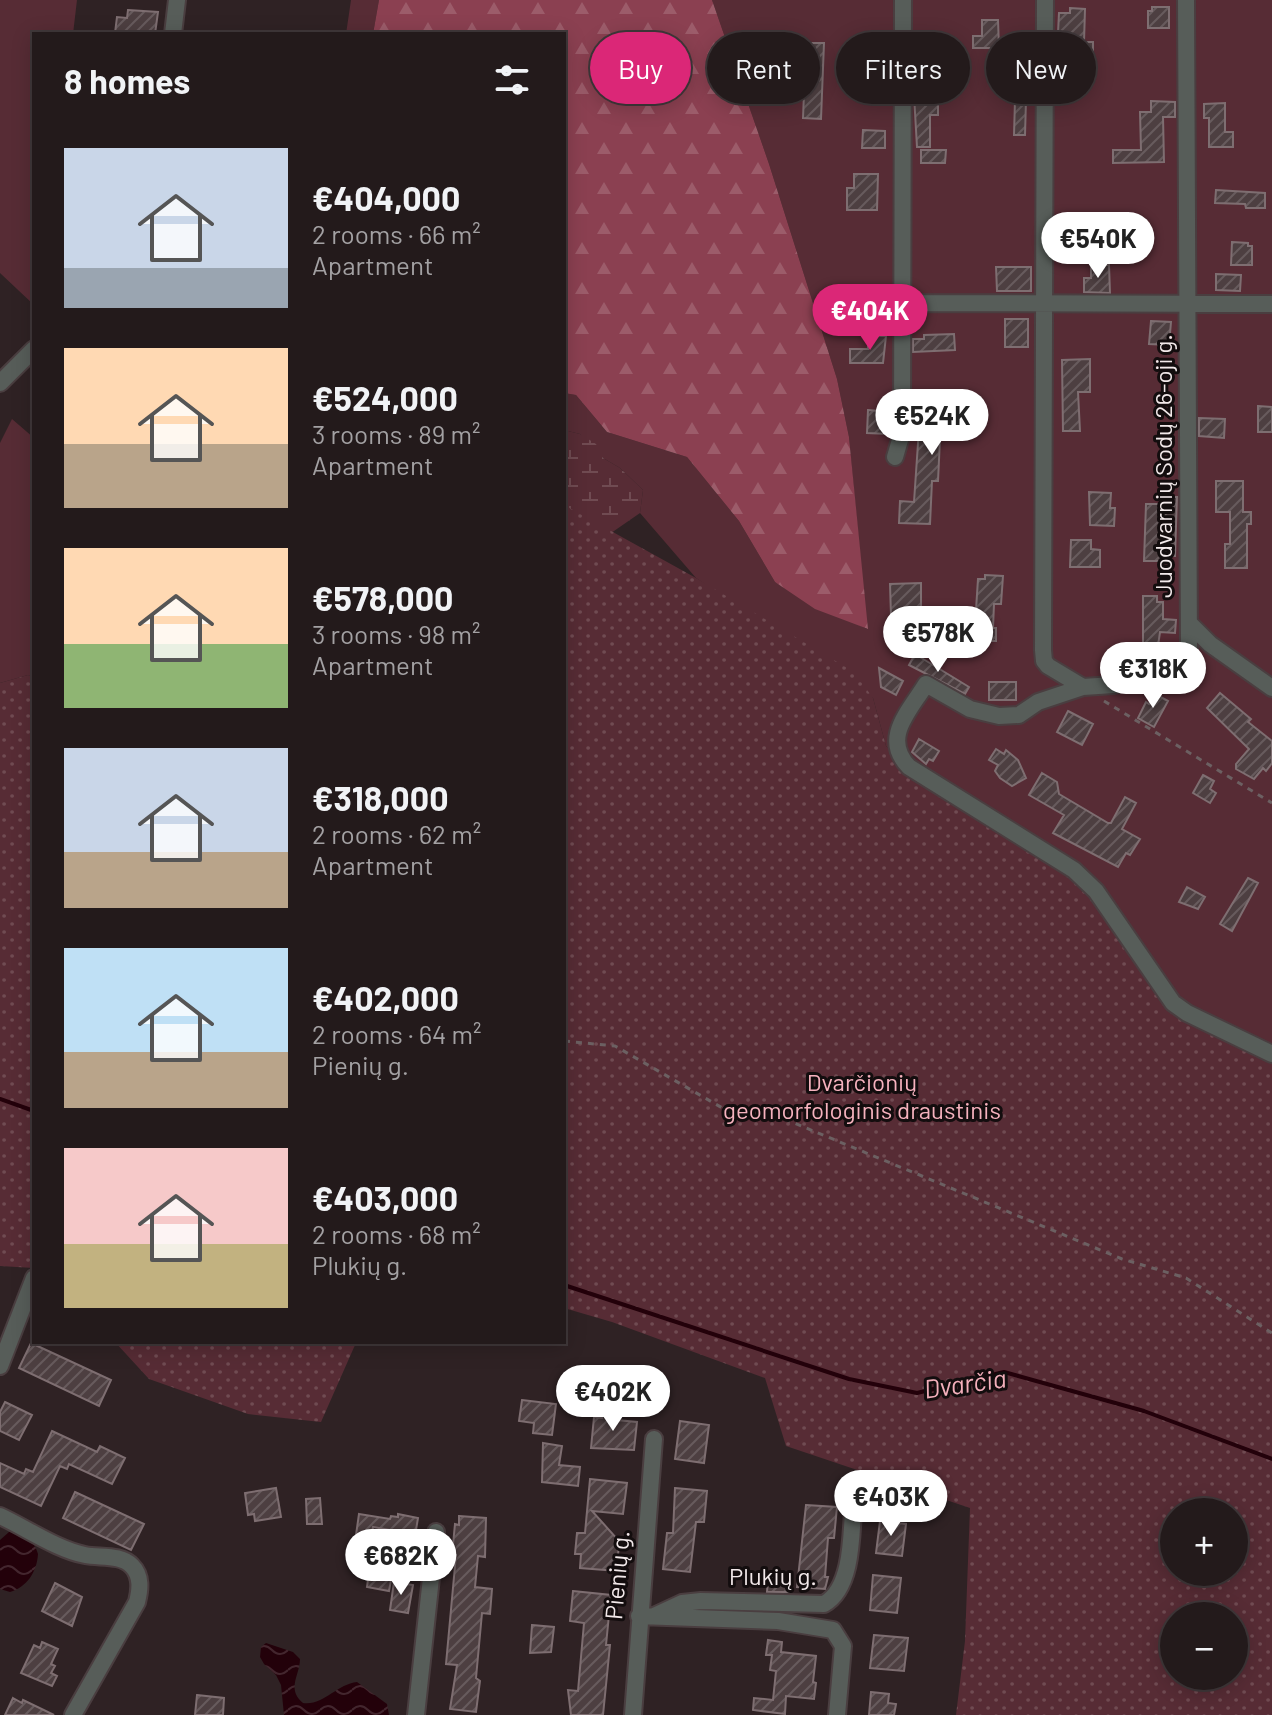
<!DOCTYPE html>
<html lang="en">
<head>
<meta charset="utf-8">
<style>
	:root { --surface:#231a1b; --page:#2b2324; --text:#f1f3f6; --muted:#a3a1a3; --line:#40383a; --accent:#db2777 }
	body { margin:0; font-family:Barlow,sans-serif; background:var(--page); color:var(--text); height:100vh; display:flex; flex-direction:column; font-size:30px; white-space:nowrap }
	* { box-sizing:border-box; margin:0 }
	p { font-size:26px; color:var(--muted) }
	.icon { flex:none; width:44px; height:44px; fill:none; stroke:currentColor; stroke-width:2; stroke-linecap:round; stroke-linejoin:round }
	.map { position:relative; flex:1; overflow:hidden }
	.side { position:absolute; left:32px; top:32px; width:534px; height:1312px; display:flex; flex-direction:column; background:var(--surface); border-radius:0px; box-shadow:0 4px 20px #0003,0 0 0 2px var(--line) }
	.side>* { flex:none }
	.top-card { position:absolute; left:590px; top:32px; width:562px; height:72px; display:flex; gap:16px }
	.buttons { position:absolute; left:1160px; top:1498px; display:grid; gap:16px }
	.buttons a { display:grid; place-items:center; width:88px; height:88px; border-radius:50%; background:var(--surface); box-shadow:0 4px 20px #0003,0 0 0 2px var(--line); font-size:40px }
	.price { position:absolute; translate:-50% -68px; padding:0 18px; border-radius:28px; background:#fff; color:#222; font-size:26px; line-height:52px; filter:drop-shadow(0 2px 4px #0008) }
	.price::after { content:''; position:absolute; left:50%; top:48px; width:24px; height:18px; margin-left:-12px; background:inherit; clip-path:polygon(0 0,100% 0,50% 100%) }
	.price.selected { background:var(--accent); color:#fff }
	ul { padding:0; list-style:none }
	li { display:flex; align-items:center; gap:24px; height:200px; padding:0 32px }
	li span { display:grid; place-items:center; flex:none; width:224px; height:160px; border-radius:0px; color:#555 }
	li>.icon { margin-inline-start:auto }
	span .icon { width:96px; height:96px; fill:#fffc; stroke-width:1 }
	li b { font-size:34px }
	h2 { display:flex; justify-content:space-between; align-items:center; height:96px; padding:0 32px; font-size:34px }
	.chip { padding:0 28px; border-radius:36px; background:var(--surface); box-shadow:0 4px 20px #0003,0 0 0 2px var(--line); font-size:28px; line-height:72px }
	.chip.selected { background:var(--accent); color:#fff }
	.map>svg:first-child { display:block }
	.green { fill:#572c35 }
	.forest { fill:url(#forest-firs) }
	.wetland { fill:url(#wetland-marsh) }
	.park { fill:url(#park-dots); fill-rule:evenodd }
	.water { fill:url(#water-waves) }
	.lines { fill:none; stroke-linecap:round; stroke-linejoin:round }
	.stream { stroke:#23010a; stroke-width:4 }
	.building { fill:url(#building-hatch); stroke:#7e6e71; stroke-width:2 }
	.minor-casing { stroke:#4a3e40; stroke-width:20 }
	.path { stroke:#6c6062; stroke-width:3; stroke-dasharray:6 6; stroke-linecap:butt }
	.minor { stroke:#575d59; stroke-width:16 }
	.labels { text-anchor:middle; stroke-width:6; stroke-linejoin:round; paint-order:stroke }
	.street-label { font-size:24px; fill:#f2e9ea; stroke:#130d0e }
	.park-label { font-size:24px; fill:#f6b2be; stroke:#130d0e }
	.water-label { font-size:26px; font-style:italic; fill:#f3afbb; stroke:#130d0e }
</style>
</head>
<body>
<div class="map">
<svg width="1272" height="1715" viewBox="0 0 1272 1715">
	<defs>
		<pattern id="forest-firs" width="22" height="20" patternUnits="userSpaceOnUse" patternTransform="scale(2)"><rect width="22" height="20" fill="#8b4051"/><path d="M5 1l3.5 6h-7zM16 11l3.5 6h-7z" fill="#9c5c6a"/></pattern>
		<pattern id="wetland-marsh" width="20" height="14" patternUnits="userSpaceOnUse" patternTransform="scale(2)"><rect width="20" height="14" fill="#572c35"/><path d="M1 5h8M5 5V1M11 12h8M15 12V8" fill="none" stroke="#704b52"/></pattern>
		<pattern id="park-dots" width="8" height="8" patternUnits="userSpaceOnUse" patternTransform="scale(2)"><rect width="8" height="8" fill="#572c35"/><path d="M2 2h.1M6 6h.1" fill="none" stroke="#704b52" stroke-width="1.8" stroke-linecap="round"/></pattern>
		<pattern id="water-waves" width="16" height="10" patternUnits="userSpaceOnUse" patternTransform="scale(2)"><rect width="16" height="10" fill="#23010a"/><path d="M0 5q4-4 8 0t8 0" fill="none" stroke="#43262e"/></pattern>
		<pattern id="building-hatch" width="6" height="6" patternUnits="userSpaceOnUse" patternTransform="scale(2)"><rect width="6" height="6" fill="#4d3f41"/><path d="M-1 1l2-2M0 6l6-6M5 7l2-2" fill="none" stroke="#675b5d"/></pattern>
	</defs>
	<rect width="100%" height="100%" fill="#2f2224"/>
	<path class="green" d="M0 0H77L73 34H34V305L0 273Z
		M351 0H379L373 34H346Z
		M712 0H1272V1061L1187 1021 911 773 886 746 873 698 696 578 640 513 643 490 620 468 603 458 580 434 564 430V393L576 395 607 432 687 457 739 521 775 582 867 629 849 437 837 379 769 164Z
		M12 419 34 438V677L28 675 0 683V443Z"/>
	<path class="forest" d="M379 0H712L769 164 837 379 849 437 868 629 815 609 775 582 739 521 687 457 607 432 576 395 564 393V34H373Z"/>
	<path class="wetland" d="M564 430 580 434 596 444 603 458 620 468 643 490 640 513 572 560 564 556Z"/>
	<path class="park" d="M564 505 696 578 854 672 873 698 886 746 911 773 1078 880 1187 1021 1272 1061V1715H956L965 1641 970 1508 786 1446 765 1378 612 1322 564 1308ZM1174 1512H1234V1572H1174ZM1174 1616H1234V1676H1174Z
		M28 675 34 677V1268L0 1266V683Z
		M115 1342H354L355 1345 321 1422 248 1414 149 1379Z"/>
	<path class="water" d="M9 1532C22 1531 35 1541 38 1554 37 1572 27 1587 10 1592L0 1589V1540Z
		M266 1643 293 1652 300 1659C300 1675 286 1689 303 1703 323 1706 337 1684 357 1682L387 1704 389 1715H284L281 1685 276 1675 264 1664 260 1657 261 1647Z"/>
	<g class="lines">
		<path class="stream" d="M0 1099 34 1111
			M564 1285 849 1379 917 1393 1004 1372 1144 1411 1272 1459"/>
	</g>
	<path class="building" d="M1152 7H1169V28H1148V11H1152Z
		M1070 8 1085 9 1084 42H1093V75H1060V56H1064L1065 33H1058L1059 13H1070Z
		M128 10 158 12 155 34 115 33 117 17 127 18Z
		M982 20H998L999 48H973V36H982Z
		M806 43H824L821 119 803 118Z
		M995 50H1014V55H1025V72H995Z
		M859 53H892V74L858 73Z
		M933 60H954V78H933Z
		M938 94V115H930V147H917L914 95Z
		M1015 100H1026L1025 135H1014Z
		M1151 101 1175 102V117H1163L1164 162 1113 163V150H1141L1140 112H1151Z
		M1225 103V132H1233V147H1209V118H1204V104Z
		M863 130 885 131V148H862Z
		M921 150H946L945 163H921Z
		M854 174H878L877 210H847V188H854Z
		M1216 190 1265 193V208H1246L1245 204 1215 203Z
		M1232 242 1248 243V246H1252V265H1231Z
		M1091 265H1109L1110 293 1084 292V278H1091Z
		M996 267H1031V291H997Z
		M1216 274 1241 275 1240 291 1216 290Z
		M1005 319H1028V347H1005Z
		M1151 321 1171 322 1169 345 1149 344Z
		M954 334 955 350 913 352V339H924V335Z
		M868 336H886L883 363H850V349H868Z
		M1090 359V392H1078L1080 431H1063L1062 360Z
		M929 400H957V421H969V439H940L938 481H932L930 524 899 523 900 501 914 502 920 414H929Z
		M1258 406 1272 407V432H1258Z
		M868 410 891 412 889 434 867 433Z
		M1199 418 1225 419 1224 438 1199 436Z
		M1216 481H1243V512H1251V524H1247V568H1225V544H1230V512H1216Z
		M1089 492 1111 493 1110 508H1115L1114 526 1090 525Z
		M1167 497H1177L1175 556H1166V561H1144L1146 504H1166Z
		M1071 540H1091V549L1100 550V567H1070Z
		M985 575 1003 576 1001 604H994L993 628H996V641H974L978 579H985Z
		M921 583V615L891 616 890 584Z
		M1143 596H1157V602H1163V619L1176 620 1175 633 1160 632 1157 653H1143Z
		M915 654 969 687 965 694 909 665Z
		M879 668 903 681 896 695 881 687Z
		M989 682H1016V700H989Z
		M1220 693 1251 719 1248 722 1272 741V763L1266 771 1263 768 1254 779 1236 769V764L1249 749 1207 708Z
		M1155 694 1168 701 1154 727 1138 718 1146 702 1149 704Z
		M1068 711 1093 724 1082 745 1057 732Z
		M919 739 939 751 933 761 929 759 926 764 912 752Z
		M996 749 1004 754 1006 750 1018 760 1026 778 1012 786 1000 778 995 771 998 765 989 760Z
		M1042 773 1057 782 1059 794 1108 823H1111L1125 797 1136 803 1122 829 1140 839 1130 855 1126 853 1118 867 1053 833 1064 815 1029 795Z
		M1203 775 1214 781 1210 789 1216 793 1210 803 1193 793Z
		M1248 878 1258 883 1232 931 1220 924Z
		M1187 887 1205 897 1198 909 1179 902Z
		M31 1343 111 1380 99 1406 19 1368Z
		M522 1400 556 1404 552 1435 533 1433 534 1423 519 1421Z
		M5 1402 32 1415 19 1440 0 1431V1412Z
		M603 1410 618 1412 617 1420 637 1422 634 1450 591 1448 594 1417 602 1418Z
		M680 1421 709 1425 704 1463 675 1459Z
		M52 1431 97 1452 100 1446 125 1458 112 1484 69 1464 67 1469 60 1466 41 1506 0 1487V1463L24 1474 26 1469 33 1472Z
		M543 1443 562 1446 559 1465 580 1467 578 1486 542 1482Z
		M590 1479 627 1483 623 1514 592 1511 619 1541 617 1571 580 1568 581 1554H575L577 1533H585Z
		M276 1488 281 1517 255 1521 254 1514 248 1515 245 1493Z
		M675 1488 707 1491 704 1522H696L690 1572 663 1569 667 1533H673Z
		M75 1492 144 1524 131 1550 63 1518Z
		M320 1498 322 1524H307L306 1499Z
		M806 1505 837 1507 834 1538H828L825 1577H828L825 1589 797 1587Z
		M359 1514 390 1519 391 1516 398 1517V1514L418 1518 414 1542 394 1539 396 1531 373 1527 369 1551 354 1549Z
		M459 1516 486 1518 485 1557 478 1556 475 1587 492 1589 490 1614 482 1613 476 1678 480 1681 476 1712 450 1709 457 1665 446 1664 456 1555H452L455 1524 459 1525Z
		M880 1521 906 1524 902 1556 876 1553Z
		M370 1565 393 1569 389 1591 367 1587Z
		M873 1575 901 1578 897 1613 870 1610Z
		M768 1577 791 1578 790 1592H767Z
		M394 1582 413 1585 408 1613 390 1610Z
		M55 1583 82 1597 72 1626 42 1611Z
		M573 1591 611 1595 606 1645H610L603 1715H571L568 1690 578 1691 584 1623 570 1621Z
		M532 1625 554 1627 551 1652 530 1653Z
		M874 1635 908 1638 904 1671 870 1668Z
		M768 1640 782 1642 781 1652 816 1656 813 1682 816 1683 814 1699 786 1696 785 1714 753 1710 754 1698 773 1700 776 1671 770 1670 772 1655H766Z
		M42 1642 58 1649 51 1664 55 1666 51 1673 57 1676 52 1686 21 1673 34 1645 40 1648Z
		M871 1692 889 1694 888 1703 896 1704 894 1715H869Z
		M197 1695 224 1698 223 1715H195Z
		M13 1698 22 1703 23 1700 54 1715H5Z"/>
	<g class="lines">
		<g class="minor-casing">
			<path id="minor" d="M1045 0 1043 650 1044 661 1048 666 1083 687
				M1186 0 1189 650 1184 658 1168 671 1113 685 1083 687 1038 702 1019 715 999 716 970 709 926 684C909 712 881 738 909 767L1074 870 1096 891 1173 1003 1187 1013 1272 1054
				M173 34 177 0
				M900 303 1272 304
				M0 383 34 349
				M895 457 902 433 903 0
				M1189 623 1210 644 1272 688
				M0 1366 34 1278
				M0 1516C26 1528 58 1550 85 1555 100 1558 121 1554 132 1566 142 1576 140 1590 137 1602L73 1715
				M639 1616 778 1621 833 1630 843 1646 837 1715
				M654 1616 682 1603 701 1601 824 1604C855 1587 851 1526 854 1493
				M416 1715 436 1532
				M633 1715 654 1439"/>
		</g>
		<path class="path" d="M1104 701 1272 803
			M564 1041 615 1046 738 1117 782 1118 1122 1259 1186 1278 1272 1333"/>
		<use href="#minor" class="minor"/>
	</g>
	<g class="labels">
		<g class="street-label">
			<text transform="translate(1164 466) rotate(-90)" y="8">Juodvarnių Sodų 26-oji g.</text>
			<text transform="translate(618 1575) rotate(-85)" y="8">Pienių g.</text>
			<text x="773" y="1585">Plukių g.</text>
		</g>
		<g class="park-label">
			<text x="862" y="1091">Dvarčionių<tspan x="862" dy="28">geomorfologinis draustinis</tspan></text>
		</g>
		<g class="water-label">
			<text transform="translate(965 1384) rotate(-8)" y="9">Dvarčia</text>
		</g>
	</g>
</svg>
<div class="buttons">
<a>+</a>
<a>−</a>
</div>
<b class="price" style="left:1098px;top:280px">€540K</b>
<b class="price selected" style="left:870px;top:352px">€404K</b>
<b class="price" style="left:932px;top:457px">€524K</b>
<b class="price" style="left:938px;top:674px">€578K</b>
<b class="price" style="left:1153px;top:710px">€318K</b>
<b class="price" style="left:613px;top:1433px">€402K</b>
<b class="price" style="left:891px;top:1538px">€403K</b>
<b class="price" style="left:401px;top:1597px">€682K</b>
<div class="top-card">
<a class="chip selected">Buy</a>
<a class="chip">Rent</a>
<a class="chip">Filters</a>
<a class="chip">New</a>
</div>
<section class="side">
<h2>8 homes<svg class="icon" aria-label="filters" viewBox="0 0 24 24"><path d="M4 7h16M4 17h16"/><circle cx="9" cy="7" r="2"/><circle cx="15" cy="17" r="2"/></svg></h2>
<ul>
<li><span style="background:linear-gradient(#c9d6e8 75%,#9aa5b1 0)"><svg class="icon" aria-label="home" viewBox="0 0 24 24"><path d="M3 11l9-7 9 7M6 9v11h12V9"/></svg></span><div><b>€404,000</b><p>2 rooms · 66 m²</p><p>Apartment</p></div></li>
<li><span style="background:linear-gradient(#ffd9b3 60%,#b9a48a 0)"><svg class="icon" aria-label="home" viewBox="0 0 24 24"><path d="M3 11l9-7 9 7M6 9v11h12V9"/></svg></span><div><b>€524,000</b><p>3 rooms · 89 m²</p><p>Apartment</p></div></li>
<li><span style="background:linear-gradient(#ffd9b3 60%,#8fb573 0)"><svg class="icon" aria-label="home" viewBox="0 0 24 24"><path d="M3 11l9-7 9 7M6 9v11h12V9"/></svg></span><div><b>€578,000</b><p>3 rooms · 98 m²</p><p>Apartment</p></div></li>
<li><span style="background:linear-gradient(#c9d6e8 65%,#b9a48a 0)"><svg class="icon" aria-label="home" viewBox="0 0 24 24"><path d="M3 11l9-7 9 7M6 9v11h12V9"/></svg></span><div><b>€318,000</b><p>2 rooms · 62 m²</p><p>Apartment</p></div></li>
<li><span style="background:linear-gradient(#bfe0f5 65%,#b9a48a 0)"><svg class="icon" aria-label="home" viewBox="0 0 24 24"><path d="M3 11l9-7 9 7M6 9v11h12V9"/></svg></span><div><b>€402,000</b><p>2 rooms · 64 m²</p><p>Pienių g.</p></div></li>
<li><span style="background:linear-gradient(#f6c9c9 60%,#c2b280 0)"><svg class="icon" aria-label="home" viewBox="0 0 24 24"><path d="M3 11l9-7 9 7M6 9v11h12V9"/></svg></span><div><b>€403,000</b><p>2 rooms · 68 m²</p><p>Plukių g.</p></div></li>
</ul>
</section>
</div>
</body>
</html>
